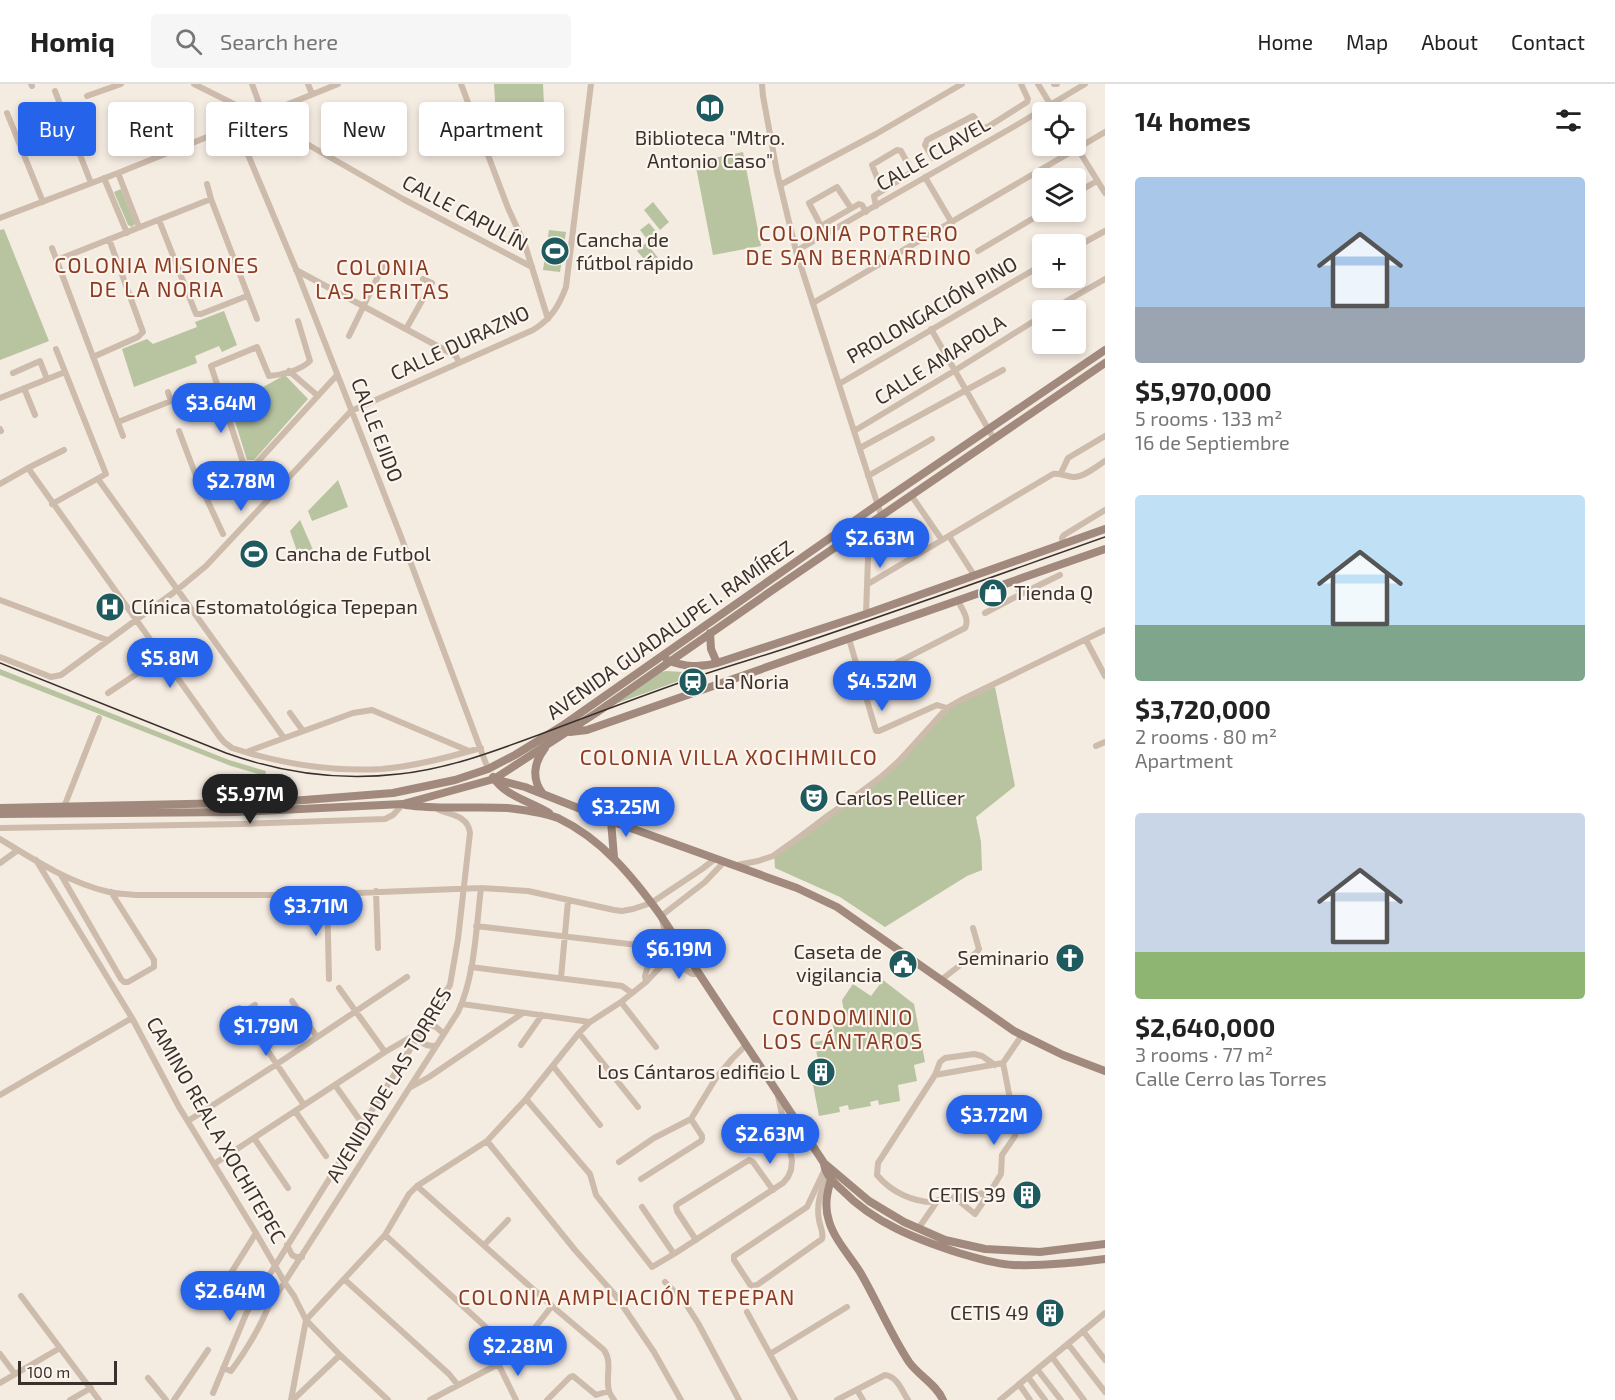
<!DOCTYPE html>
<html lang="en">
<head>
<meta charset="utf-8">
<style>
	:root { --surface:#fff; --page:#f6f6f6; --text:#222; --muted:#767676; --line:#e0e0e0; --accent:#2563eb }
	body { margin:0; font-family:"Exo 2",sans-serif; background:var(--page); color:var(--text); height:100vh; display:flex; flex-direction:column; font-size:22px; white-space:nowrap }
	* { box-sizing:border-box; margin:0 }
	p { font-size:20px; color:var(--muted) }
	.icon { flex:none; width:33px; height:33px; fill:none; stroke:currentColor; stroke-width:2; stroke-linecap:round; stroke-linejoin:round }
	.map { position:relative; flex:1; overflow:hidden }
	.sheet { display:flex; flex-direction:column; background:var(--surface); width:510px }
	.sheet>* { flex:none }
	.top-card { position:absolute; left:18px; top:18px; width:570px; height:54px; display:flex; gap:12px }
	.fabs { position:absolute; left:1032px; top:18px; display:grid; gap:12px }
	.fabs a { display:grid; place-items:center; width:54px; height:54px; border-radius:6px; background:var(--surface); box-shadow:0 3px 9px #0003; font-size:30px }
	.scale { position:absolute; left:18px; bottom:15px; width:99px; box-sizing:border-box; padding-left:6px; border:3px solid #3b302b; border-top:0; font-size:16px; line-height:21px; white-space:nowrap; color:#3b302b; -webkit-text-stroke:4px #fbf5ee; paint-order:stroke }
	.price { position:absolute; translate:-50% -51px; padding:0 14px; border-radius:21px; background:var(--accent); color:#fff; font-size:20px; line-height:39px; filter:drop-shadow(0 2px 3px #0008) }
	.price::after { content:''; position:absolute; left:50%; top:36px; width:18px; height:14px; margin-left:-9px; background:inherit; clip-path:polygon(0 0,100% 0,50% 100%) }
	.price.active { background:#222; color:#fff }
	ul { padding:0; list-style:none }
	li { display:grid; align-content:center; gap:12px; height:318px; padding:0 30px }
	li span { display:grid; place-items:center; height:186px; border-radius:6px; color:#555 }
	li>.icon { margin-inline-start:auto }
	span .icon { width:108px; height:108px; fill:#fffc; stroke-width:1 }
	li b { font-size:26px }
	h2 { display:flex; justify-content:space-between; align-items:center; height:72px; padding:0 30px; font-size:26px }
	.tag { padding:0 21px; border-radius:6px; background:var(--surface); box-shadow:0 3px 9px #0003; font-size:21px; line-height:54px }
	.tag.active { background:var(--accent); color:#fff }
	header { display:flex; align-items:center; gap:36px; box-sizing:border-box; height:84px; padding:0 30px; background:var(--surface); border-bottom:2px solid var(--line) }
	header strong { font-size:28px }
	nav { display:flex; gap:33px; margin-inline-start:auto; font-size:21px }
	.search { width:420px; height:54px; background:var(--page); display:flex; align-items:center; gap:15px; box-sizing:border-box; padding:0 21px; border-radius:6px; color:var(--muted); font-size:22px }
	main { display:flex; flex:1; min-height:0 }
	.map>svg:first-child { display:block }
	.green { fill:#b8c4a0 }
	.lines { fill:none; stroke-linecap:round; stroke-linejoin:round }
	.street { stroke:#cdbbac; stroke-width:6 }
	.secondary { stroke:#a18a7d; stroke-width:8 }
	.tram { stroke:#3b302b; stroke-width:1.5 }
	.labels { text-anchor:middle; stroke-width:4.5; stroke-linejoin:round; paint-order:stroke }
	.poi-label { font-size:20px; fill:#3b302b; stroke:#fbf5ee; text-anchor:start }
	.street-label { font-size:20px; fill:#3b302b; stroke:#fbf5ee }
	.neighbourhood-label { font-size:21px; letter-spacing:1.5px; fill:#8c3b22; stroke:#fbf5ee }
</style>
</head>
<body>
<header>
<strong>Homiq</strong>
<div class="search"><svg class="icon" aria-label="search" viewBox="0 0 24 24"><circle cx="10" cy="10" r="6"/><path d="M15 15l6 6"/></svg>Search here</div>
<nav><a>Home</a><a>Map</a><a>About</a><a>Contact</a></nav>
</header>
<main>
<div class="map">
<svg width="1105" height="1316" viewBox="0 0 1105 1316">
	<rect width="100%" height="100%" fill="#f4ebe1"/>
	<path class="green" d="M494 0H543L546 63 498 66Z
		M743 68 761 162 713 171 695 78Z
		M121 105 135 140 132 143 128 141 114 108Z
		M653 118 669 138 660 146 644 126Z
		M649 139 663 156 654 164 640 146Z
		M4 145 49 257 0 276V146Z
		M549 146 566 148 560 188 543 186Z
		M646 159 660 176 651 183 637 167Z
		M224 227 237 261 222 268 219 262 195 272 197 279 134 303 122 265 147 255 153 260 197 243 195 238Z
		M285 291 308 315 254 376H247L230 321Z
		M338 396 348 423 312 437 308 427Z
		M300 436 314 468 299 473 290 447Z
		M0 585 229 676 266 687 265 692 231 682 0 591Z
		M666 587 701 589 612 621 662 588Z
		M995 603 1015 702 976 733 981 758 982 786 967 792 885 843 840 813 775 784 774 769 825 730 881 691 943 628 960 615Z
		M883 896 914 920 925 978 914 981 917 997 898 1001 900 1017 879 1021 878 1016 870 1018 871 1022 849 1026 848 1021 839 1023 840 1028 819 1032 809 980 818 978 815 958 835 954 832 937 845 935 842 916 853 900 871 912Z"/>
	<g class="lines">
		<path class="street" d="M31 0 32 2
			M194 0 258 32 403 115 532 183
			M252 0 263 30
			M308 0 312 10
			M461 0 508 124 525 161 548 235
			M762 0 763 12 777 88 796 167 881 431
			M1038 0 1055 28
			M1054 0H1057
			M55 7 91 99
			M87 12 121 0
			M7 29 43 118
			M236 42 296 185 400 450 488 685
			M1076 62 1105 109
			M933 74 925 61 927 56 973 32 982 43 986 44 1027 18 1028 15 1021 0
			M118 89 139 143
			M925 93 952 139
			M104 94 127 149
			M207 100 211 115 257 235
			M780 101 876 50 962 0
			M1076 109 1097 97
			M876 122 874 112 912 88 901 67 897 66 872 81 882 106
			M851 124 837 103 809 119 821 142 859 120 862 121 866 128
			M0 134 118 89 338 0
			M159 136 196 230H201L247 212
			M1076 163 1105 147
			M52 164 123 352
			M796 167 1015 42 1085 0
			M978 167 1044 128
			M57 176 211 115
			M296 186 456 272 459 278
			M813 219 1105 48
			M1051 226 1105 195
			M406 245 432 199 423 195
			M931 245 994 355
			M349 252 384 180
			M93 273 138 253 143 248 109 155
			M289 287 318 312
			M13 289 40 277 47 295
			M839 300 1042 181
			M24 304 35 331
			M0 314 65 288
			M118 338 171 317 168 308
			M0 345 1 347
			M179 347 196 392 223 450
			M854 347 954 287 1042 232
			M860 364 1003 286
			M28 384 219 652 224 658 232 664C279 679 332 688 382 685 416 682 449 673 481 664
			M251 385 337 291
			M1061 389 1068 374 1105 352
			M868 392 932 355
			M98 395 284 654
			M0 400 28 384 64 366
			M200 401 245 384
			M260 406 251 385 245 384 211 282 257 263 269 292C282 291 301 286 310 277L298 237
			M911 411 942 456
			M52 420 106 390 56 265
			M855 449 867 466 868 474 866 530
			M949 452 974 491
			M1063 460 1062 454 1064 451 1105 426
			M868 500 1053 390C1061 389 1066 392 1073 393 1083 394 1097 382 1105 377
			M1021 510 1060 491
			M0 516 107 556
			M985 529 1021 510 1014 497
			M849 555 876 647H879L937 621 947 624
			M1086 556 1105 592
			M0 573 51 593 61 591 177 506 206 482 351 327 533 246C551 235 559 222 566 203L591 0
			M875 590 965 544C970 535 962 525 958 517
			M108 609 162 573
			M290 629 303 647
			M1096 662 1105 658
			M249 667 353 629 372 626 469 667
			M64 723 99 634
			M0 744 242 740 385 735 393 731 403 720
			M0 755C34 776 70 799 109 808 118 810 128 810 137 811H305L481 804 528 807 614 826 622 827 633 825 651 819 702 785 715 775
			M36 776 132 934 179 1023 256 1149 285 1199 294 1212 306 1236 340 1271 388 1316
			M0 779 18 766
			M737 781 758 777 773 772 828 733 881 693 899 677 947 624 961 616 1105 546
			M61 791 121 895 124 898H128L154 883V876L111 808
			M376 807 378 864
			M327 810 329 895
			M476 842 646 862 650 864 652 867 645 892 646 898
			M668 875 692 890H699
			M471 883 622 902 632 909
			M561 894 568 817
			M941 896 977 868 979 865 973 844
			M339 904 385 968
			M292 917 317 953
			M621 918 656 963
			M462 920 590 938
			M239 924 304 1021
			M243 929 255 921
			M427 940 436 943 444 950
			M579 949 638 1023
			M418 954C423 961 428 962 436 962
			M521 961 542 931
			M1003 979 1022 951
			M553 982 600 1041
			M335 1001 364 1042
			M411 1003 429 993 523 929
			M0 1011 132 934
			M526 1015 590 1090 596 1111 652 1183 674 1170 783 1099 788 1093 791 1086 792 1076 778 1012
			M295 1027 326 1072
			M188 1037 277 980 407 893
			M254 1054 288 1104
			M487 1057 575 1166 616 1212 654 1268 681 1316
			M619 1078 654 1054 691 1035 716 994 732 975 746 961
			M214 1080 385 968 423 946
			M825 1085 807 1123 734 1172V1176L751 1202 757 1201 822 1155C824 1148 820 1143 819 1136 816 1119 821 1106 828 1091
			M641 1095 701 1057 702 1055V1052L691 1035
			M417 1102 552 1222 604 1266C613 1279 605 1293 609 1307 610 1310 612 1313 614 1316
			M954 1113 975 1130 990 1108
			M936 1118C914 1119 891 1108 877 1091L878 1079 935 991 940 978 945 974 974 970 982 972 995 981
			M642 1123 674 1170
			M918 1145 938 1116 990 1108 1001 1090 1002 1071 1015 1052 1016 1045 1003 979 935 991
			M385 1151 489 1246 490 1263 516 1316
			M696 1156 677 1127 676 1122 678 1120 749 1076 753 1078 773 1106
			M287 1161 292 1171 296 1173H302
			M484 1161 508 1136
			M344 1195 449 1290 457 1300
			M226 1197 256 1149
			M665 1198 684 1217 698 1239 739 1316
			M21 1212 99 1316
			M255 1214 268 1224
			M747 1228 795 1316
			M1083 1247 1105 1276
			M1068 1260 1105 1308
			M0 1270 15 1290
			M770 1270 847 1223
			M1052 1273 1084 1316
			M223 1284 231 1287C246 1267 258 1247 268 1224L458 928C475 892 476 844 481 804
			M1037 1285 1061 1316
			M1028 1293 1045 1316
			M148 1294 166 1316
			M0 1299 60 1264
			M1019 1300 1030 1316
			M857 1306 863 1316
			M213 1309 246 1230 255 1214 450 901 458 855 470 749C468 732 452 731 439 726
			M70 1316 91 1304
			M174 1316 208 1266
			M291 1316 306 1236 385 1151 409 1110 417 1102 487 1057 526 1015 579 949 590 938 621 918 646 898 668 875V859L661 832 705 798 724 778
			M293 1316 340 1271
			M430 1316 506 1276 518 1265 552 1222
			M547 1316 570 1293 573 1292 596 1311 609 1307
			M837 1316 885 1291C897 1292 902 1307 908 1316
			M1000 1316 1105 1229"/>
		<path class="secondary" d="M710 549 711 565 717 579
			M667 576C685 583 699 584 717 579L866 530 1105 445
			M570 648 587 646 1105 465
			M493 693C506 713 530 717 549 729
			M494 695 525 703 611 737 797 804 837 823 1014 947 1063 971 1105 987
			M543 710C531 695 534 678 545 664
			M406 721C440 726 474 722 508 724 524 726 543 728 558 734 602 755 633 793 661 832L824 1079 869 1117 904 1138 945 1156 985 1165 1040 1168 1105 1160
			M0 724 279 718 393 709 455 696 488 685 515 671 562 642 877 421 1105 266
			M0 730 236 728 403 720 494 695 596 629 777 503 1105 279
			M611 737 614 773
			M824 1080C826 1091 833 1098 842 1106 874 1139 916 1155 959 1169 976 1174 994 1180 1013 1181 1043 1182 1075 1179 1105 1175
			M831 1095C827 1109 824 1122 829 1137 834 1155 850 1172 860 1188 877 1217 890 1249 909 1278 919 1292 936 1300 943 1316"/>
		<path class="tram" d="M0 579 226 669C282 689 340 697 399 690 448 685 495 667 541 650 586 633 631 616 676 600 716 585 758 574 799 560 901 526 1003 489 1105 453"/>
	</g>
	<defs>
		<g id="library-disc" transform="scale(1.5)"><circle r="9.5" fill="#1f5a5e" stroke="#fbf5ee"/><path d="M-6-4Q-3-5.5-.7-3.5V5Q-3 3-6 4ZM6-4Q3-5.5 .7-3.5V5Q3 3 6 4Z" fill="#fff"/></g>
		<g id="stadium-disc" transform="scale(1.5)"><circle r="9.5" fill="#1f5a5e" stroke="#fbf5ee"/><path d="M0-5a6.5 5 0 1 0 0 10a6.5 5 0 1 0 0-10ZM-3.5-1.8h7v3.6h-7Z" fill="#fff"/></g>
		<g id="shop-disc" transform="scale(1.5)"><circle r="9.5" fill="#1f5a5e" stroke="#fbf5ee"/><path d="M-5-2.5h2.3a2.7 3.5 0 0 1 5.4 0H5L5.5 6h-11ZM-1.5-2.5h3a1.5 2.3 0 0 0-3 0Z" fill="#fff"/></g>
		<g id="hospital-disc" transform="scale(1.5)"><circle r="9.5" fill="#1f5a5e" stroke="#fbf5ee"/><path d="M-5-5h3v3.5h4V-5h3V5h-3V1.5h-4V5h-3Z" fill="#fff"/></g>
		<g id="station-disc" transform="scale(1.5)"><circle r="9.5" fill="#1f5a5e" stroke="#fbf5ee"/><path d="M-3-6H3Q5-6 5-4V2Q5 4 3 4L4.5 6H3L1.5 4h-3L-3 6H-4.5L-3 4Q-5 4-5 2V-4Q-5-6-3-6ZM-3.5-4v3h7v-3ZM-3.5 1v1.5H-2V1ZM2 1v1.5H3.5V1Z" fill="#fff"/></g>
		<g id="theatre-disc" transform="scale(1.5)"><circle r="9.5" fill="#1f5a5e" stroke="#fbf5ee"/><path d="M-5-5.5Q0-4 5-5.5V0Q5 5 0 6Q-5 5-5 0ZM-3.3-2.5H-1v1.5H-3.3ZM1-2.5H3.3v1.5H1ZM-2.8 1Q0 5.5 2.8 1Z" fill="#fff"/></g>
		<g id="church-disc" transform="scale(1.5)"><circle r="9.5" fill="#1f5a5e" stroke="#fbf5ee"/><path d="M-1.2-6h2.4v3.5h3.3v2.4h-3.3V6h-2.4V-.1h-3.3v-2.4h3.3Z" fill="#fff"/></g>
		<g id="civic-disc" transform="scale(1.5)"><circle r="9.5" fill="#1f5a5e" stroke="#fbf5ee"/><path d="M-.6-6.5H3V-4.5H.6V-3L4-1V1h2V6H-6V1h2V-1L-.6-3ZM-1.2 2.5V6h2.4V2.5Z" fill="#fff"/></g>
		<g id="building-disc" transform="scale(1.5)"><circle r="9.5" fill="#1f5a5e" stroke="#fbf5ee"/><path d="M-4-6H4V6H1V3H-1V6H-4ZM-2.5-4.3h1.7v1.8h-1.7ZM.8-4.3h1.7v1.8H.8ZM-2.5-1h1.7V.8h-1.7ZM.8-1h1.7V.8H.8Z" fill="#fff"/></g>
	</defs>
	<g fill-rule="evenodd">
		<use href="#library-disc" x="710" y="24"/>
		<use href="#stadium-disc" x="555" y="167"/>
		<use href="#stadium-disc" x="254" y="470"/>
		<use href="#shop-disc" x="993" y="509"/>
		<use href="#hospital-disc" x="110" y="523"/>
		<use href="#station-disc" x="693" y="598"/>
		<use href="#theatre-disc" x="814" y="714"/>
		<use href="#church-disc" x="1070" y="874"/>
		<use href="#civic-disc" x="903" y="880"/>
		<use href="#building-disc" x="821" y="988"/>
		<use href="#building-disc" x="1027" y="1111"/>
		<use href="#building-disc" x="1050" y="1229"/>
	</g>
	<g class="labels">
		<g class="poi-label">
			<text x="710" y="61" text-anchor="middle">Biblioteca "Mtro.<tspan x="710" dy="23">Antonio Caso"</tspan></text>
			<text x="576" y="163">Cancha de<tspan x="576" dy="23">fútbol rápido</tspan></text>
			<text x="275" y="477">Cancha de Futbol</text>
			<text x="1014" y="516">Tienda Q</text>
			<text x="131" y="530">Clínica Estomatológica Tepepan</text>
			<text x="714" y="605">La Noria</text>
			<text x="835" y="721">Carlos Pellicer</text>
			<text x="882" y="875" text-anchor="end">Caseta de<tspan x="882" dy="23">vigilancia</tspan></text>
			<text x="1049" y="881" text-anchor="end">Seminario</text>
			<text x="800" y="995" text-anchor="end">Los Cántaros edificio L</text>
			<text x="1006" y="1118" text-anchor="end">CETIS 39</text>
			<text x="1029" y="1236" text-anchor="end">CETIS 49</text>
		</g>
		<g class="street-label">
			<text transform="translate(933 70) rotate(-30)" y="7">CALLE CLAVEL</text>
			<text transform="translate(465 129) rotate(28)" y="7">CALLE CAPULÍN</text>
			<text transform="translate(932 226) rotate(-30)" y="7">PROLONGACIÓN PINO</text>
			<text transform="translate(460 259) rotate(-25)" y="7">CALLE DURAZNO</text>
			<text transform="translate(940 276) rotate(-32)" y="7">CALLE AMAPOLA</text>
			<text transform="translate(377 346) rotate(69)" y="7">CALLE EJIDO</text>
			<text transform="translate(670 546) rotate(-35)" y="7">AVENIDA GUADALUPE I. RAMÍREZ</text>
			<text transform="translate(389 1001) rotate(-59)" y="7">AVENIDA DE LAS TORRES</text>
			<text transform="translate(216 1046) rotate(60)" y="7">CAMINO REAL A XOCHITEPEC</text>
		</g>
		<g class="neighbourhood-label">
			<text x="859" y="157">COLONIA POTRERO<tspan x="859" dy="24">DE SAN BERNARDINO</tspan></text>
			<text x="157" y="189">COLONIA MISIONES<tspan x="157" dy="24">DE LA NORIA</tspan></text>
			<text x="383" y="191">COLONIA<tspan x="383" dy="24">LAS PERITAS</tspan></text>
			<text x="729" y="681">COLONIA VILLA XOCIHMILCO</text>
			<text x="843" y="941">CONDOMINIO<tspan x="843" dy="24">LOS CÁNTAROS</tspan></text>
			<text x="627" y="1221">COLONIA AMPLIACIÓN TEPEPAN</text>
		</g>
	</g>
</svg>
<div class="fabs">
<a><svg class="icon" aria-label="locate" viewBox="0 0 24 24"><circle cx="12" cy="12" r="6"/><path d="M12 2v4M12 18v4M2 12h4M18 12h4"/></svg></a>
<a><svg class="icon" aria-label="layers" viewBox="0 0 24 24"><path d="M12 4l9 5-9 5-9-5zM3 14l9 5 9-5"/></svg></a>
<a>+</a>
<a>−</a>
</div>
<div class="scale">100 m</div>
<b class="price" style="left:221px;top:350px">$3.64M</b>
<b class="price" style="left:241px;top:428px">$2.78M</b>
<b class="price" style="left:880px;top:485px">$2.63M</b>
<b class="price" style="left:170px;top:605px">$5.8M</b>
<b class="price" style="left:882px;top:628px">$4.52M</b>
<b class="price active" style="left:250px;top:741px">$5.97M</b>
<b class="price" style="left:626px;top:754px">$3.25M</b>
<b class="price" style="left:316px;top:853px">$3.71M</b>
<b class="price" style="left:679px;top:896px">$6.19M</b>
<b class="price" style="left:266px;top:973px">$1.79M</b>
<b class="price" style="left:994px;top:1062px">$3.72M</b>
<b class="price" style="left:770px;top:1081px">$2.63M</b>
<b class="price" style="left:230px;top:1238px">$2.64M</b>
<b class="price" style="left:518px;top:1293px">$2.28M</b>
<div class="top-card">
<a class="tag active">Buy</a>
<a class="tag">Rent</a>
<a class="tag">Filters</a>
<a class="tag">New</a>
<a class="tag">Apartment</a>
</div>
</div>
<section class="sheet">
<h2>14 homes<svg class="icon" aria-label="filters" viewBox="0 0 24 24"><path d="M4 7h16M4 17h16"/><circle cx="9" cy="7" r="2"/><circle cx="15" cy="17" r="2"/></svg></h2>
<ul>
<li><span style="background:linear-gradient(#a9c7e8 70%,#9aa5b1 0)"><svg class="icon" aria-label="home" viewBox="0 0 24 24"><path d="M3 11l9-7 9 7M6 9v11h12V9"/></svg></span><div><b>$5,970,000</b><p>5 rooms · 133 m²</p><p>16 de Septiembre</p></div></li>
<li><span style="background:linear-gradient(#bfe0f5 70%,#7fa58c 0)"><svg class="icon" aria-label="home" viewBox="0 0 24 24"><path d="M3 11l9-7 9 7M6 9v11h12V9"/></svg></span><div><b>$3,720,000</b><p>2 rooms · 80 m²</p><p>Apartment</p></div></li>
<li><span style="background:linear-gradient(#c9d6e8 75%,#8fb573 0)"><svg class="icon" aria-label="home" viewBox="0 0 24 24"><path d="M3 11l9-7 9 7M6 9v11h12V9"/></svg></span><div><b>$2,640,000</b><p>3 rooms · 77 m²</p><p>Calle Cerro las Torres</p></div></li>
</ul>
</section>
</main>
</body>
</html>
